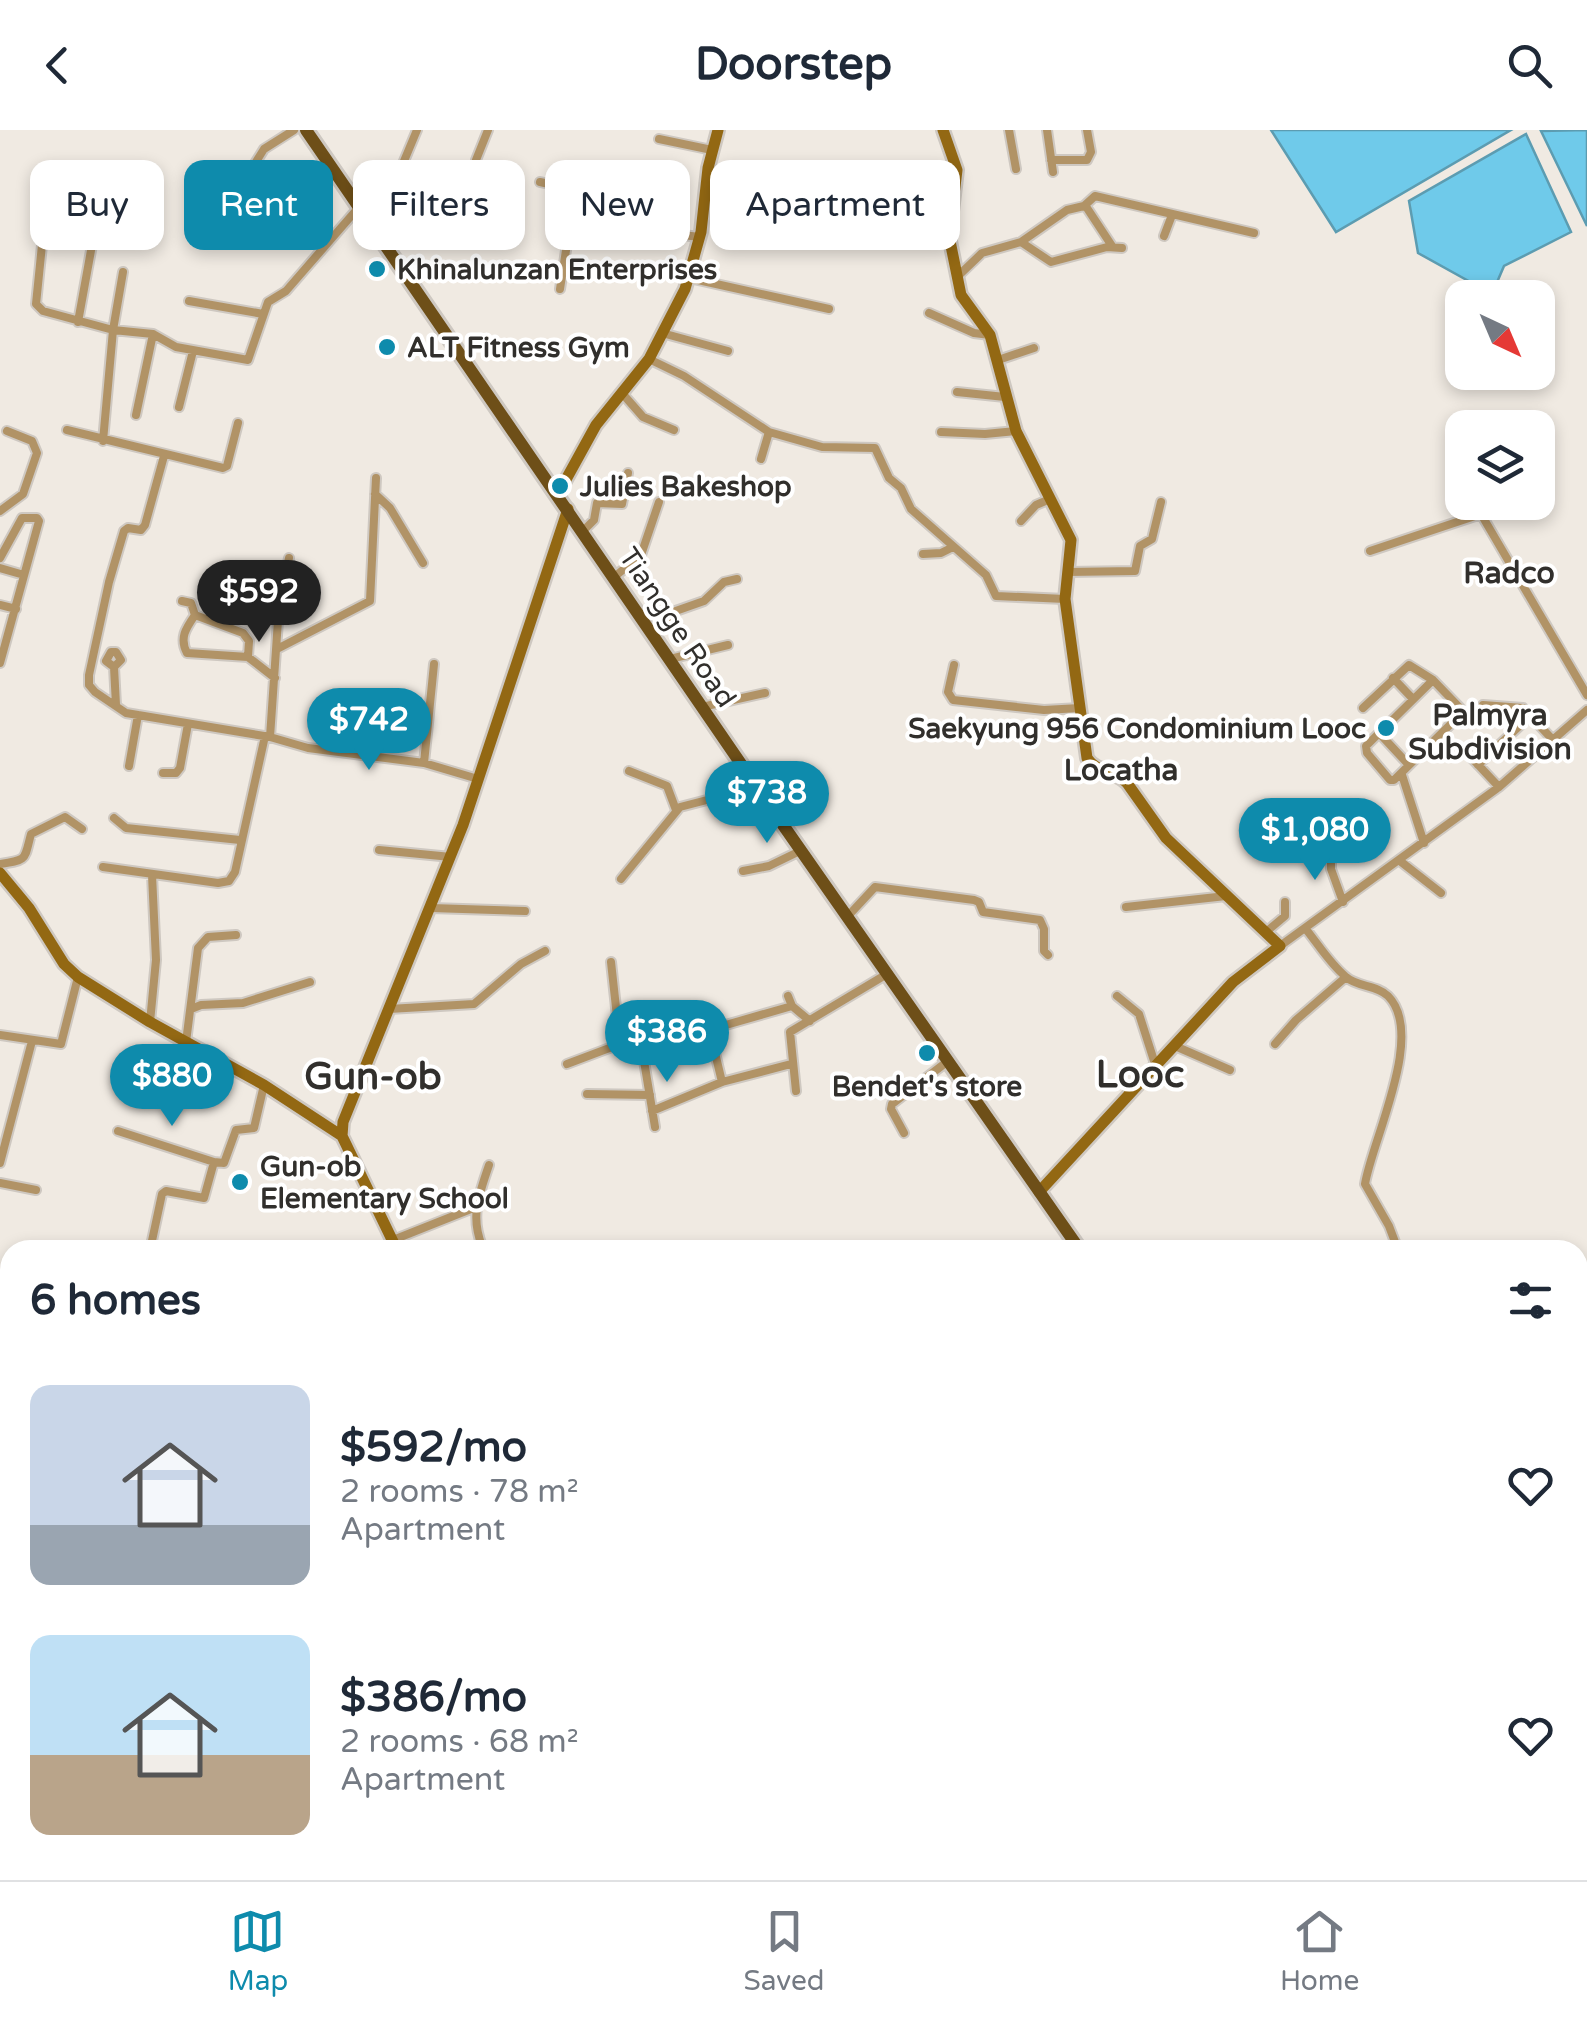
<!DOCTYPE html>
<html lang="en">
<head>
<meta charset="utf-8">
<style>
	:root { --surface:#fff; --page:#f6f6f7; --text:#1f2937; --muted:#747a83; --line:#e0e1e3; --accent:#0e8bac }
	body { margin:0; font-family:"Varela Round",sans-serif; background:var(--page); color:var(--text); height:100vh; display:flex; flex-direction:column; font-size:38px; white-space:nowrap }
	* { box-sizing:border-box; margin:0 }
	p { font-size:32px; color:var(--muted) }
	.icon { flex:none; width:55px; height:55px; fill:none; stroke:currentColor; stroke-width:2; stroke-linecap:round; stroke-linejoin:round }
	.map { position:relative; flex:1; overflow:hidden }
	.side { position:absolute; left:0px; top:1110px; width:1588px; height:640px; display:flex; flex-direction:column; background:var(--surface); border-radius:30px 30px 0 0; box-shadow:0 5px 15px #0003 }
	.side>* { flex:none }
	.top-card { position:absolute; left:30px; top:30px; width:1000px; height:90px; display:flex; gap:20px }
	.needle { width:65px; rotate:136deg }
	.tools { position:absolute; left:1445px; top:150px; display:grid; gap:20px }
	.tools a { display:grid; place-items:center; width:110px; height:110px; border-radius:20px; background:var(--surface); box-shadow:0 5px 15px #0003; font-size:50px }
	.price { position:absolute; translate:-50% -85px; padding:0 22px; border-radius:35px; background:var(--accent); color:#fff; font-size:32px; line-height:65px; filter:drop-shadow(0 2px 5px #0008) }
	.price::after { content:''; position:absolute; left:50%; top:60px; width:30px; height:22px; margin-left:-15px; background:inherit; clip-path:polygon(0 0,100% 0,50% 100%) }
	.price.current { background:#222; color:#fff }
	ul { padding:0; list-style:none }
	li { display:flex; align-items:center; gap:30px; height:250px; padding:0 30px }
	li span { display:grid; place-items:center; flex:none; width:280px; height:200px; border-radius:20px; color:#555 }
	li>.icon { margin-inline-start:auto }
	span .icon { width:120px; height:120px; fill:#fffc; stroke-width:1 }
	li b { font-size:42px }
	h2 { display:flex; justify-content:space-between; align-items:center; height:120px; padding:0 30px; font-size:42px }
	.chip { padding:0 35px; border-radius:20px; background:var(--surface); box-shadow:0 5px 15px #0003; font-size:35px; line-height:90px }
	.chip.current { background:var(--accent); color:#fff }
	header { display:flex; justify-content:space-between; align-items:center; height:130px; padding:0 30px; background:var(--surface); font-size:45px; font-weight:700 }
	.dock { display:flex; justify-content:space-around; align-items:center; height:140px; border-top:2px solid var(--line); background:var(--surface); font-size:28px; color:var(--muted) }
	.dock a { display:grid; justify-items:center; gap:5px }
	.dock .current { color:var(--accent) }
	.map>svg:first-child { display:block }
	.water { fill:#6fcaea; stroke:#5c9cb1; stroke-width:2.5 }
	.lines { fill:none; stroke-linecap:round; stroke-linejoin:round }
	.street-casing { stroke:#cec8c1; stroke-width:12 }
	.secondary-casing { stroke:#cec8c1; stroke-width:16 }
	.primary-casing { stroke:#cec8c1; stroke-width:18 }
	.street { stroke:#b19366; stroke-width:8 }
	.secondary { stroke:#936813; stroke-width:11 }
	.primary { stroke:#6e4f18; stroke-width:12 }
	.poi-dot { fill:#0e8bac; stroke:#fff; stroke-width:4 }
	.labels { text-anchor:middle; stroke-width:8; stroke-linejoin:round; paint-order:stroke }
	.poi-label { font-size:28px; font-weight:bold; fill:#312f2c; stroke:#fff; text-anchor:start }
	.street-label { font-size:28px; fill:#312f2c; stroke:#fff }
	.neighbourhood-label { font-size:30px; font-weight:bold; fill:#312f2c; stroke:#fff }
	.district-label { font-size:38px; font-weight:bold; fill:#312f2c; stroke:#fff }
</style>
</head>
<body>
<header><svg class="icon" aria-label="back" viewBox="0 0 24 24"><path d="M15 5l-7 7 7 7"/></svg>Doorstep<svg class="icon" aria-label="search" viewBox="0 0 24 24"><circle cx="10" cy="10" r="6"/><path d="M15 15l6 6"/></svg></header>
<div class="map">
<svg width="1587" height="1750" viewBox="0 0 1587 1750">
	<rect width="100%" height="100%" fill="#f0eae2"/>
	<path class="water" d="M1271 0H1511L1336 102Z
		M1587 0V96L1541 1Z
		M1526 4 1571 102 1504 136 1492 164 1418 123 1409 71Z"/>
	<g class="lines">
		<g class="street-casing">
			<path id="street" d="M1009 0 1016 39
				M1047 0 1053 42
				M659 9 712 20
				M476 30 488 0
				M1051 30H1087L1091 22 1087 0
				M254 35 264 19 294 0
				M540 52 603 66V73L592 95
				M1085 75 1112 116
				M1164 106 1172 85
				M1021 112 1067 80 1084 76 1095 66 1254 103
				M42 115 36 174 43 181 113 200 153 204 176 217 248 230 268 172 286 161 359 77 394 55 417 0
				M957 147 982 123 1021 112 1051 132 1107 117 1122 118
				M689 148 829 179
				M560 159 569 101 575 93 700 107
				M189 171 263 184
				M929 183 974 203 990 205
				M78 192 102 60 151 44
				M662 203 728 221
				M649 229 684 246 769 302 822 317 875 318 889 348 901 358 911 379 986 445 996 466 1065 469
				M998 230 1034 218
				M621 262 643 287 674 300
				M957 262 1005 267
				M179 277 193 221
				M136 285 153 204
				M67 300 223 338 227 336 238 293
				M941 302 985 304 1016 301
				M103 311 113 200 123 142
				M164 326 145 395 141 400 128 398 124 401 109 452 89 545V555L95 562 126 583 270 607 308 618 424 633 478 649
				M761 329 769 302
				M375 364 390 378 423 433
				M0 381 23 364 37 323 32 311 7 301
				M1021 391 1036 375 1050 369
				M582 402 594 390 597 373 622 374 628 343
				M1370 421 1481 384 1587 565
				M923 424 941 423 953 417
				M0 428 22 388H37L39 391 0 533
				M0 438 24 445
				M1067 442 1135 441 1140 416 1152 409 1161 372
				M613 448 641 425 659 372
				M213 461 279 476
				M182 471 191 473 195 485C186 498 179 508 187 523L248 527 275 548
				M0 475 16 479
				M195 485 243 503 249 511 248 527
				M651 501 665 493 670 483 704 471 724 452 737 449
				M277 519 370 471 376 348
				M670 529 728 515
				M954 535 948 562 953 570 1044 580 1080 578
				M114 537 106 531 111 522H116L121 530 114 537 116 575
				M1393 548 1413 569
				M1483 575 1523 578 1553 610
				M702 577 765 563
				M1363 578 1409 535 1433 550 1460 578 1459 586 1394 650H1390L1367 623 1366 616 1433 550
				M1379 603 1408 634
				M270 607 279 476 289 428
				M1468 624 1499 657
				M424 633 434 534
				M1478 635 1531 585
				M129 636 138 585
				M629 641 667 656 676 680
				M163 643H176L180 638 188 594
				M1402 645 1424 713
				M114 688 126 698 240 710
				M379 720 451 727
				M1331 726V739L1343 772
				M1400 731 1441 763
				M0 734C28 730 24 730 31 704L65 687 82 699
				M103 737 218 753 229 751 235 742 265 606
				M743 741 769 736 802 720
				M621 749 680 677 757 657
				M1126 777 1226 766
				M431 778 525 781
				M848 786 875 757 974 770 979 772 983 782 1040 790 1044 799V821L1048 825
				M1305 798C1318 814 1330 834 1346 847 1357 857 1377 855 1388 866 1426 904 1372 1010 1365 1054L1389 1096 1398 1120
				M1266 802 1285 786V772
				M1280 816 1499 657 1587 580
				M611 832 620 914
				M788 866 792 876 810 891
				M1117 866 1139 884 1156 937
				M191 879 201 875 243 873 310 852
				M389 879 474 874 521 834 545 821
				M150 892 156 830 152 745
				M710 902 722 952
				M0 905 61 914 78 847
				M186 912 198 818 208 807 236 805
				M1275 914 1296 890 1346 847
				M1175 916 1230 940
				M642 919 655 997
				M567 934 620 914 642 919 792 876
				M796 961 790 902 887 844
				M587 964 650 965
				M652 981 722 952 791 934
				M118 1001 214 1032
				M904 1003 891 979 892 974 948 931
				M0 1033 32 911
				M0 1053 36 1060
				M393 1110 476 1077
				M482 1116C470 1086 479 1065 489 1035
				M150 1120 162 1064 166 1061 204 1068 214 1032 224 1033 236 1000 254 998 264 955
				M0 1186 10 1188
				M0 1534 10 1545
				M1578 1604 1587 1607
				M1578 1679 1587 1681
				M0 1724 10 1721
				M614 1740 641 1742
				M719 1740 723 1750
				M206 1750 210 1740
				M353 1750 356 1740
				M523 1750 524 1740
				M553 1750 555 1740
				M1301 1750 1304 1740"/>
		</g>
		<g class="secondary-casing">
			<path id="secondary" d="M943 0 957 40 949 106 961 165 990 205 1016 301 1071 410 1065 469 1087 628C1096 642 1115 641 1127 653L1166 708 1280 816 1233 852 1039 1062
				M558 364 596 295 649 229 685 159 701 102 708 38 718 0
				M0 743 29 778 64 834 78 847 150 892 264 955 342 1006
				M397 1120 342 1006 343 992 463 695 568 379
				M0 1592 10 1588
				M836 1740 838 1750"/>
		</g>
		<g class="primary-casing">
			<path id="primary" d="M306 0 774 682 1080 1120
				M1207 1750 1211 1740
				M1397 1750 1400 1740"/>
		</g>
		<use href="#street" class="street"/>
		<use href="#secondary" class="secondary"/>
		<use href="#primary" class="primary"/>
	</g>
	<g class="poi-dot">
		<circle cx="377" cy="139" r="10"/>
		<circle cx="387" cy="217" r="10"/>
		<circle cx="560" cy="356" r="10"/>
		<circle cx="1386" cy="598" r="10"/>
		<circle cx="927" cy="923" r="10"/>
		<circle cx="240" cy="1052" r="10"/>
	</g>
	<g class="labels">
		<g class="poi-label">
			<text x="397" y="149">Khinalunzan Enterprises</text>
			<text x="407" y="227">ALT Fitness Gym</text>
			<text x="580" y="366">Julies Bakeshop</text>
			<text x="1366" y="608" text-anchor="end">Saekyung 956 Condominium Looc</text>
			<text x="927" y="966" text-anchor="middle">Bendet's store</text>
			<text x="260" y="1046">Gun-ob<tspan x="260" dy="32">Elementary School</tspan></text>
		</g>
		<g class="street-label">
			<text transform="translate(678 497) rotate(56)" y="10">Tiangge Road</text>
		</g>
		<g class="neighbourhood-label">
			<text x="1509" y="453">Radco</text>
			<text x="1490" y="595">Palmyra<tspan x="1490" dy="34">Subdivision</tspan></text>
			<text x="1121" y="650">Locatha</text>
		</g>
		<g class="district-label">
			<text x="1140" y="957">Looc</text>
			<text x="373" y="959">Gun-ob</text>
		</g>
	</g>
</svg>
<div class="tools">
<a><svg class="needle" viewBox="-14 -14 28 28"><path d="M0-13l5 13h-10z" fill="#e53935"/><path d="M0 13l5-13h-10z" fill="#747a83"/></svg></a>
<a><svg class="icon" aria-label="layers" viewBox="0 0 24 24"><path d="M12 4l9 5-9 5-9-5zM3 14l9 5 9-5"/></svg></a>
</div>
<b class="price current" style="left:259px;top:515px">$592</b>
<b class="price" style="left:369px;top:643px">$742</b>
<b class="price" style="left:767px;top:716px">$738</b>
<b class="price" style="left:1315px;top:753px">$1,080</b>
<b class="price" style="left:667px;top:955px">$386</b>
<b class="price" style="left:172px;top:999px">$880</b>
<div class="top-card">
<a class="chip">Buy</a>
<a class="chip current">Rent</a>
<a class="chip">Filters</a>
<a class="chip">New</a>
<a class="chip">Apartment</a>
</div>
<section class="side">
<h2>6 homes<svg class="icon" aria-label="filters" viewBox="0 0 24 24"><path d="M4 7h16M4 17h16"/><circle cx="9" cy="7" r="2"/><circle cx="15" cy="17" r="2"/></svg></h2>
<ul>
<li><span style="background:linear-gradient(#c9d6e8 70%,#9aa5b1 0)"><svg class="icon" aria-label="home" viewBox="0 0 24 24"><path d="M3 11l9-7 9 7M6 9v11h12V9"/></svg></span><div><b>$592/mo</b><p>2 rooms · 78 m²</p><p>Apartment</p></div><svg class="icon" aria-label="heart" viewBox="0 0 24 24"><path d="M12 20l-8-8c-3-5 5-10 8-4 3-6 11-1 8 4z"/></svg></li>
<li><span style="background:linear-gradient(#bfe0f5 60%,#b9a48a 0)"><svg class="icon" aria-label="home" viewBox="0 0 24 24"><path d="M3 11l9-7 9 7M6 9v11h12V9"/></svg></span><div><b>$386/mo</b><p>2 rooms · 68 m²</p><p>Apartment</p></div><svg class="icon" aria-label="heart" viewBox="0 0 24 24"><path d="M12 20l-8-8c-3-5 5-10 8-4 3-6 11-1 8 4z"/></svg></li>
</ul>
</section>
</div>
<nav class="dock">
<a class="current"><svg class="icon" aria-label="map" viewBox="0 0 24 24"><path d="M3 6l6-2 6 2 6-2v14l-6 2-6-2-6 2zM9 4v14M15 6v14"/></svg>Map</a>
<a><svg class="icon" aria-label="saved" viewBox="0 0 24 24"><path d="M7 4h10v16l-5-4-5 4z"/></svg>Saved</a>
<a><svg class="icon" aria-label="home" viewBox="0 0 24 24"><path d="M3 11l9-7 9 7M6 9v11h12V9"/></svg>Home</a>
</nav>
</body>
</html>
